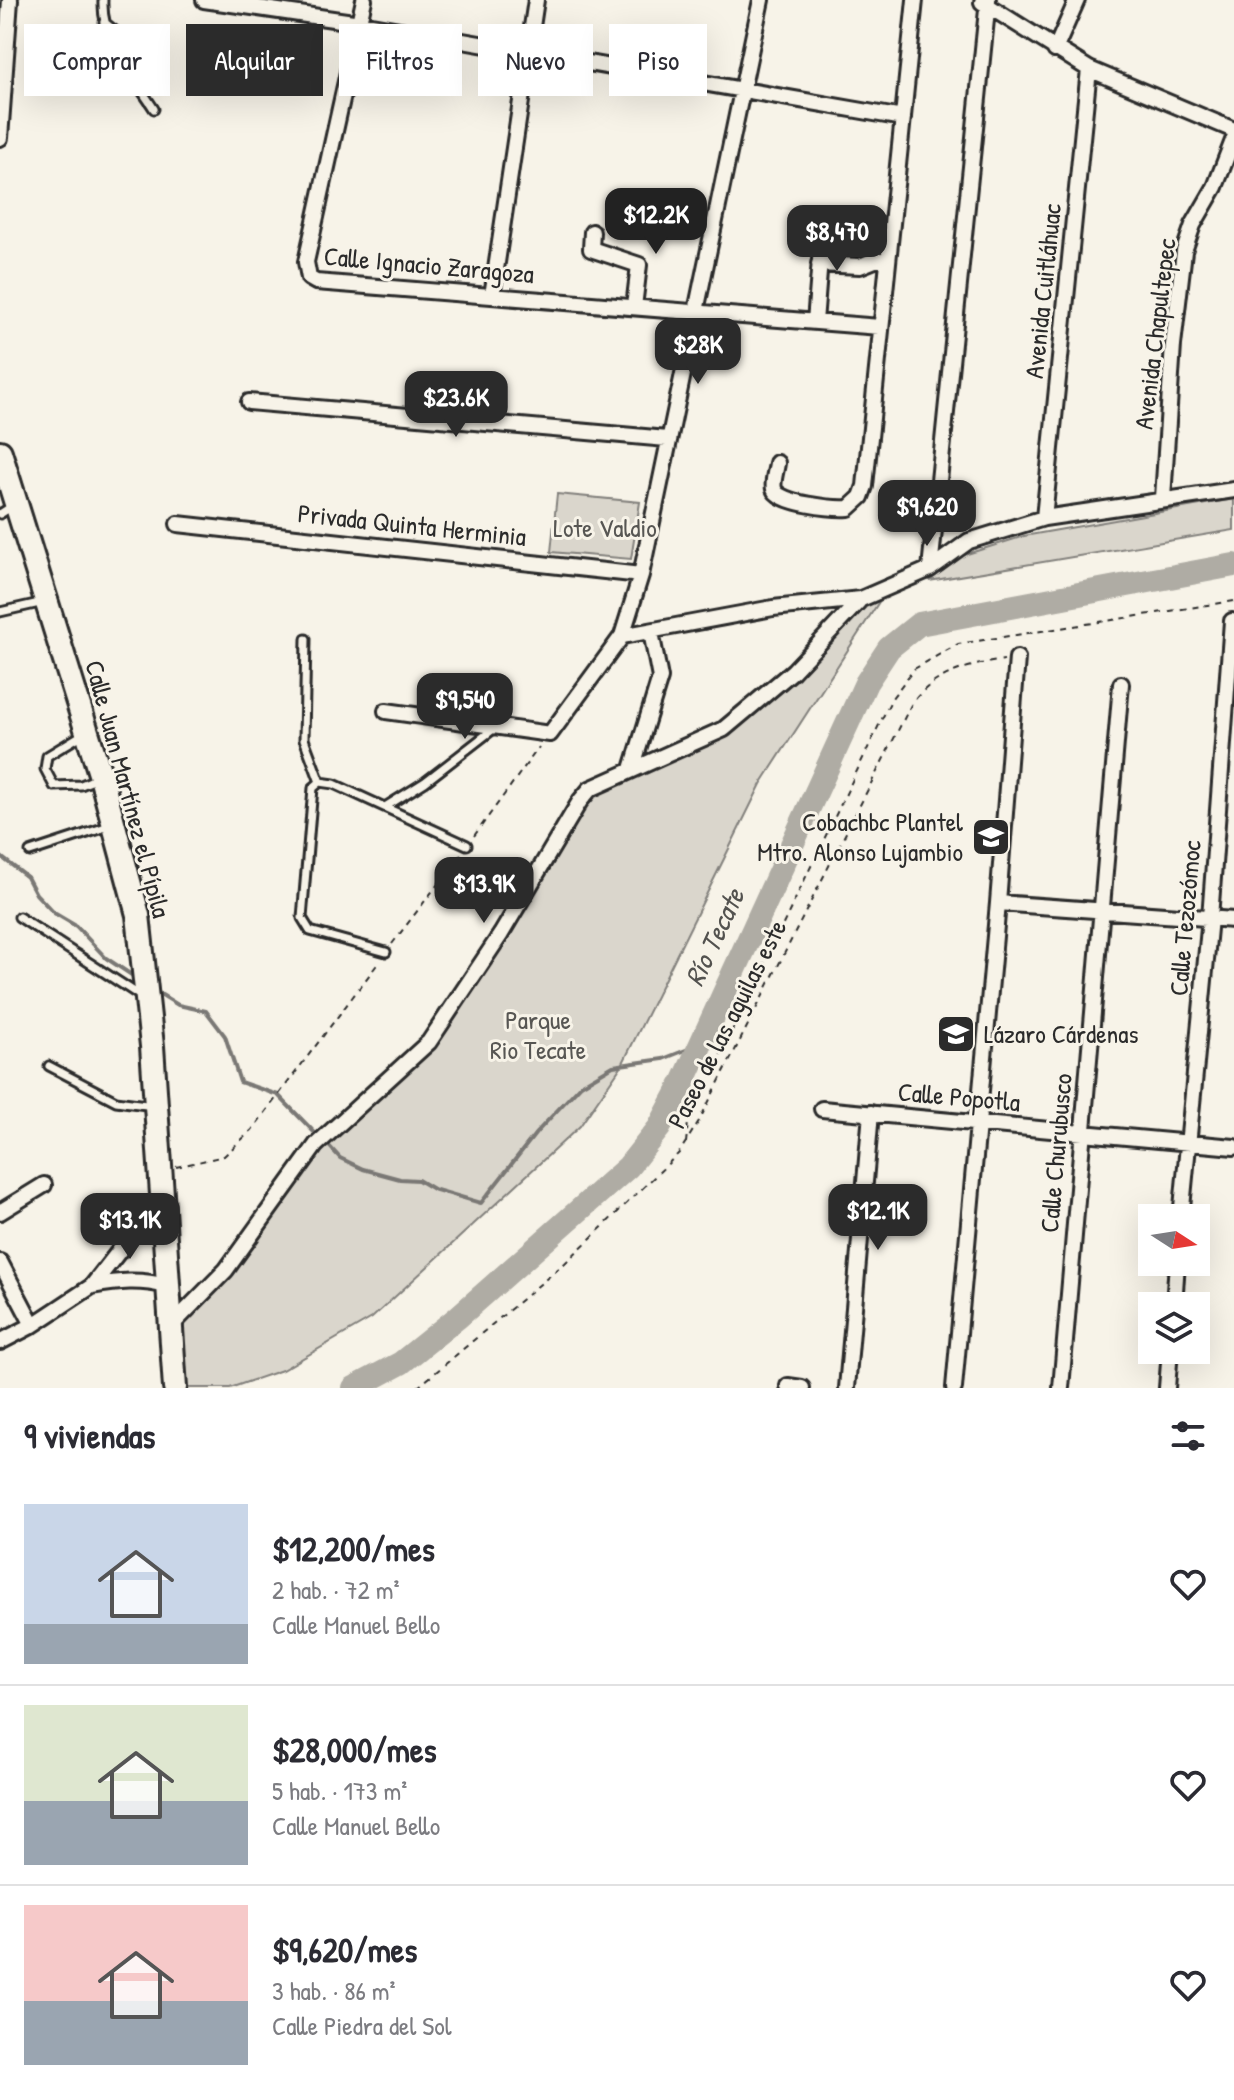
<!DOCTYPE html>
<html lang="es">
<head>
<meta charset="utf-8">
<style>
	:root { --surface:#fff; --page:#f7f7f7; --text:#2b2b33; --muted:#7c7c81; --line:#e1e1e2; --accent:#2b2b2b }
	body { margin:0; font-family:"Patrick Hand",sans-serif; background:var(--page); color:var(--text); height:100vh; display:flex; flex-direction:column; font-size:30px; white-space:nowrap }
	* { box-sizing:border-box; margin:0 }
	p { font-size:26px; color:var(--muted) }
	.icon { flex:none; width:44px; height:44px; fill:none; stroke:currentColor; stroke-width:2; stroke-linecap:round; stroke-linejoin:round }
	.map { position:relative; height:1388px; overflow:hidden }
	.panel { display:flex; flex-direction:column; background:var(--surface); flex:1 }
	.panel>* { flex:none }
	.banner { position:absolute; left:24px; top:24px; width:800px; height:72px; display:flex; gap:16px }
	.needle { width:52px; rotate:102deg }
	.fabs { position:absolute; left:1138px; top:1204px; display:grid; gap:16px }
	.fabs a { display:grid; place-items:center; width:72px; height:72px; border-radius:0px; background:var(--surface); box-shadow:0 8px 32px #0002; font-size:40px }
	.price { position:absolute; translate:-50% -68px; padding:0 18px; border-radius:16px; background:var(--accent); color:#fff; font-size:26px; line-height:52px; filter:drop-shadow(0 2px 4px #0008) }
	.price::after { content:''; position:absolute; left:50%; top:48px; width:24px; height:18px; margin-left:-12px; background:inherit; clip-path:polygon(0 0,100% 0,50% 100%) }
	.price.current { background:#222; color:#fff }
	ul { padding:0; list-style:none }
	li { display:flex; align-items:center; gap:24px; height:200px; padding:0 24px }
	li+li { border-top:2px solid var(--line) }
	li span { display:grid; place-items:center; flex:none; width:224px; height:160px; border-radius:0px; color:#555 }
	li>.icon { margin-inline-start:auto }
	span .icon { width:96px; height:96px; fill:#fffc; stroke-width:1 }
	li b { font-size:34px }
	h2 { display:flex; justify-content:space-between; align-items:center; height:96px; padding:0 24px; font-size:34px }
	.pill { padding:0 28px; border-radius:0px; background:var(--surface); box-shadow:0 8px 32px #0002; font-size:28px; line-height:72px }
	.pill.current { background:var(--accent); color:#fff }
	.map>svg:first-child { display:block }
	.green { fill:#dad6cc; stroke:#82807c; stroke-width:2 }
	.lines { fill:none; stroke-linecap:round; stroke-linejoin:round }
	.stream { stroke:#7a7874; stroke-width:4 }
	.river { stroke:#afaca4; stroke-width:24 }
	.lane-casing { stroke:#2b2b2b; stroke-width:13 }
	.street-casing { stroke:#2b2b2b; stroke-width:20 }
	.secondary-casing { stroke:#2b2b2b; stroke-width:28 }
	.path { stroke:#2b2b2b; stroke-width:2; stroke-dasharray:6 6; stroke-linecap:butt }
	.lane { stroke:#f7f3e8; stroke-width:7 }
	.street { stroke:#f7f3e8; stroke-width:14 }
	.secondary { stroke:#f7f3e8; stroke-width:22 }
	.labels { text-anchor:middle; stroke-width:6; stroke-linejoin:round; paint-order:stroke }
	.street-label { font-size:26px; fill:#2b2b2b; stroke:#f7f3e8 }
	.park-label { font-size:26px; fill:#575653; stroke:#f7f3e8 }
	.poi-label { font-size:26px; fill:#2b2b2b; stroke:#f7f3e8; text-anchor:end }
	.water-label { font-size:28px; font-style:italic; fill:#53524f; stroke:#f7f3e8 }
</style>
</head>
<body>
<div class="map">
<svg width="1234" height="1388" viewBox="0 0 1234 1388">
	<rect width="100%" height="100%" fill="#f7f3e8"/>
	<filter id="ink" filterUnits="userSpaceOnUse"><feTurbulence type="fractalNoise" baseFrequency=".0125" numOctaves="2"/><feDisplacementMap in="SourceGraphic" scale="16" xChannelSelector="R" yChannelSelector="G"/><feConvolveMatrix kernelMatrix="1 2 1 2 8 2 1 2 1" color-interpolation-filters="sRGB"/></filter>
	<g filter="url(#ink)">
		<path class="green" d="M557 494 640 502 631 559 551 552Z
			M1234 499V530L929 581 964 555 1024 536Z
			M886 591 761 784 622 1065 580 1126 372 1318 282 1370 230 1388H175L169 1318 202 1291 296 1162 446 1018 596 787 699 745 844 618Z"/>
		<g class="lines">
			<path class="stream" d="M0 856 27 877 36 894 54 913 76 926 106 958 133 976
				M157 992 178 1005 206 1011 225 1036 240 1082 278 1095 314 1132
				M330 1147 340 1158 363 1169 400 1179 418 1180 433 1189 481 1203 536 1133 581 1085 613 1066 663 1059 701 1044"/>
			<path class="river" d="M354 1388 401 1363 457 1318 628 1167 659 1128 683 1083 866 683 889 648 919 624 1234 565"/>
			<g class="lane-casing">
				<path id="lane" d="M103 0C101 41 132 75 154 109
					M104 22 145 55 158 72
					M0 514 14 505
					M0 612 44 602
					M306 639 304 739 320 782
					M85 733 47 756 45 769 54 786 81 785 98 778
					M385 807 425 782 496 727
					M30 852 112 825
					M19 917 142 997
					M386 952 310 931 302 918 313 788 320 782 334 784 467 845
					M49 1066 116 1101 154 1106"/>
			</g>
			<g class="street-casing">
				<path id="street" d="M204 0 360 23 903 118
					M364 0 306 262 309 278 316 282 880 327
					M982 2 1089 69 1234 130
					M1055 50 1077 0
					M0 138 10 0
					M592 232 591 249 639 265 634 307
					M819 264 860 266 875 260H887
					M492 296 536 0
					M815 322 823 222
					M249 402 667 439
					M777 463C776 471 772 482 774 489 779 504 835 509 849 508L861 497 865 486 915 0
					M1163 498 1173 345 1184 251 1193 225 1215 187 1234 138
					M1044 518 1089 69
					M178 524 641 575
					M930 569 988 0
					M622 636 773 608 861 599 930 569 969 541 1044 518 1234 490
					M386 711 550 734 622 636 641 575 761 0
					M632 769 660 678 651 632
					M998 903 1234 920
					M822 1109 1234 1147
					M0 1212 44 1185
					M1181 1218 1210 918 1232 621
					M0 1262 33 1325
					M92 1286C119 1281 140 1279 167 1286
					M1174 1306 1177 1262
					M169 1328 226 1270 316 1145 429 1042 501 934 580 801 590 789 724 729 793 671 861 599
					M0 1342 33 1325 92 1286 161 1197
					M788 1386 802 1388
					M847 1388 871 1113
					M954 1388 998 903 1017 658
					M1061 1388 1121 684
					M1167 1388 1170 1350"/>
			</g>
			<g class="secondary-casing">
				<path id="secondary" d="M0 452 101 777 138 915 152 1046 175 1388"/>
			</g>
			<path class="path" d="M474 836 539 747
				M392 944 461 854
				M686 1143 688 1122 892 698 914 669 958 644 1234 601
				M176 1167 224 1156 252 1130 379 962
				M417 1388 565 1263 679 1153 699 1121 911 705C932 674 968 665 1004 660"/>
			<use href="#lane" class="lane"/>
			<use href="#street" class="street"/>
			<use href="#secondary" class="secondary"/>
		</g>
	</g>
	<defs>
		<g id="university-square" transform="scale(2)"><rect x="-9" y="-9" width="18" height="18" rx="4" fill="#2b2b2b" stroke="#f7f3e8"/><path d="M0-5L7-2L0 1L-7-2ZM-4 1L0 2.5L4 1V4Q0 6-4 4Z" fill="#fff"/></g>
		<g id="school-square" transform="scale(2)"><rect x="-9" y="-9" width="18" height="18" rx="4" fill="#2b2b2b" stroke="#f7f3e8"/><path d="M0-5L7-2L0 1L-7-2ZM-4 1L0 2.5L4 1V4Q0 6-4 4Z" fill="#fff"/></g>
	</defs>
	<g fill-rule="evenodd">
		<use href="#university-square" x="991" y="837"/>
		<use href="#school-square" x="956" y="1034"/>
	</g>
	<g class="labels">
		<g class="street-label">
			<text transform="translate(429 265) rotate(5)" y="9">Calle Ignacio Zaragoza</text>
			<text transform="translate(1043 291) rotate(-84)" y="9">Avenida Cuitláhuac</text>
			<text transform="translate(1155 334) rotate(-83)" y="9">Avenida Chapultepec</text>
			<text transform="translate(412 525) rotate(6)" y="9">Privada Quinta Herminia</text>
			<text transform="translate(128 789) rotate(75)" y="9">Calle Juan Martínez el Pípila</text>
			<text transform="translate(1185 918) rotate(-85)" y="9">Calle Tezozómoc</text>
			<text transform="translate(727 1024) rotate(-63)" y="9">Paseo de las aguilas este</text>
			<text transform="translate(959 1097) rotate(5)" y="9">Calle Popotla</text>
			<text transform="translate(1056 1153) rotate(-85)" y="9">Calle Churubusco</text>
		</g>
		<g class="park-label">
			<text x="605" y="537">Lote Valdio</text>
			<text x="538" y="1029">Parque<tspan x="538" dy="30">Rio Tecate</tspan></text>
		</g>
		<g class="poi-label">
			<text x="963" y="831">Cobachbc Plantel<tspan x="963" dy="30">Mtro. Alonso Lujambio</tspan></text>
			<text x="984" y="1043" text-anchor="start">Lázaro Cárdenas</text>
		</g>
		<g class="water-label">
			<text transform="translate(714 937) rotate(-65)" y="10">Río Tecate</text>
		</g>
	</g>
</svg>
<div class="fabs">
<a><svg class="needle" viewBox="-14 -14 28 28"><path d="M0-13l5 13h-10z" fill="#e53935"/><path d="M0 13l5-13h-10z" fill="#7c7c81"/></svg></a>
<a><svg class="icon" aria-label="layers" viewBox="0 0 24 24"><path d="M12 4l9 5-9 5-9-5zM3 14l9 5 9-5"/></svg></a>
</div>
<b class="price current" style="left:656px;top:256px">$12.2K</b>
<b class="price" style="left:837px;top:273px">$8,470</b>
<b class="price" style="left:698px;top:386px">$28K</b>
<b class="price" style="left:456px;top:439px">$23.6K</b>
<b class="price" style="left:927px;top:548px">$9,620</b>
<b class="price" style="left:465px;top:741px">$9,540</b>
<b class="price" style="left:484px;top:925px">$13.9K</b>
<b class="price" style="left:878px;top:1252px">$12.1K</b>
<b class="price" style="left:130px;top:1261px">$13.1K</b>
<div class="banner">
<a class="pill">Comprar</a>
<a class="pill current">Alquilar</a>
<a class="pill">Filtros</a>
<a class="pill">Nuevo</a>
<a class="pill">Piso</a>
</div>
</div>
<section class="panel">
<h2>9 viviendas<svg class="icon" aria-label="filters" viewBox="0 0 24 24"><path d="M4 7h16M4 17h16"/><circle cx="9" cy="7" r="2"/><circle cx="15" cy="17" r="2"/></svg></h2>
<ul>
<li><span style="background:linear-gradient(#c9d6e8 75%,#9aa5b1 0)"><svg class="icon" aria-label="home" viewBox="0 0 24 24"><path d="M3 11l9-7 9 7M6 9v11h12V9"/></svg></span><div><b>$12,200/mes</b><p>2 hab. · 72 m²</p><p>Calle Manuel Bello</p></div><svg class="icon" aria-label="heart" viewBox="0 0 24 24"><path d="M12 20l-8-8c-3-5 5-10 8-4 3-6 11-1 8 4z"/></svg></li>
<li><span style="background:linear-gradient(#dfe7d0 60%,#9aa5b1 0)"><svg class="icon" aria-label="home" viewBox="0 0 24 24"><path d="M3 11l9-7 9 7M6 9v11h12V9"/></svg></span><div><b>$28,000/mes</b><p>5 hab. · 173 m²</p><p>Calle Manuel Bello</p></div><svg class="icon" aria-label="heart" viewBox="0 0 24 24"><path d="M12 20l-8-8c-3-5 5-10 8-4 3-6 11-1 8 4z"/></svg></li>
<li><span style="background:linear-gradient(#f6c9c9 60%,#9aa5b1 0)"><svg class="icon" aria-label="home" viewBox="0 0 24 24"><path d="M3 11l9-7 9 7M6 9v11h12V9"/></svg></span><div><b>$9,620/mes</b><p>3 hab. · 86 m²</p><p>Calle Piedra del Sol</p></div><svg class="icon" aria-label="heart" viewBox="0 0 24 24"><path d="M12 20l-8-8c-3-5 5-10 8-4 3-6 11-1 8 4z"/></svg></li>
</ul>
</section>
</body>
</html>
